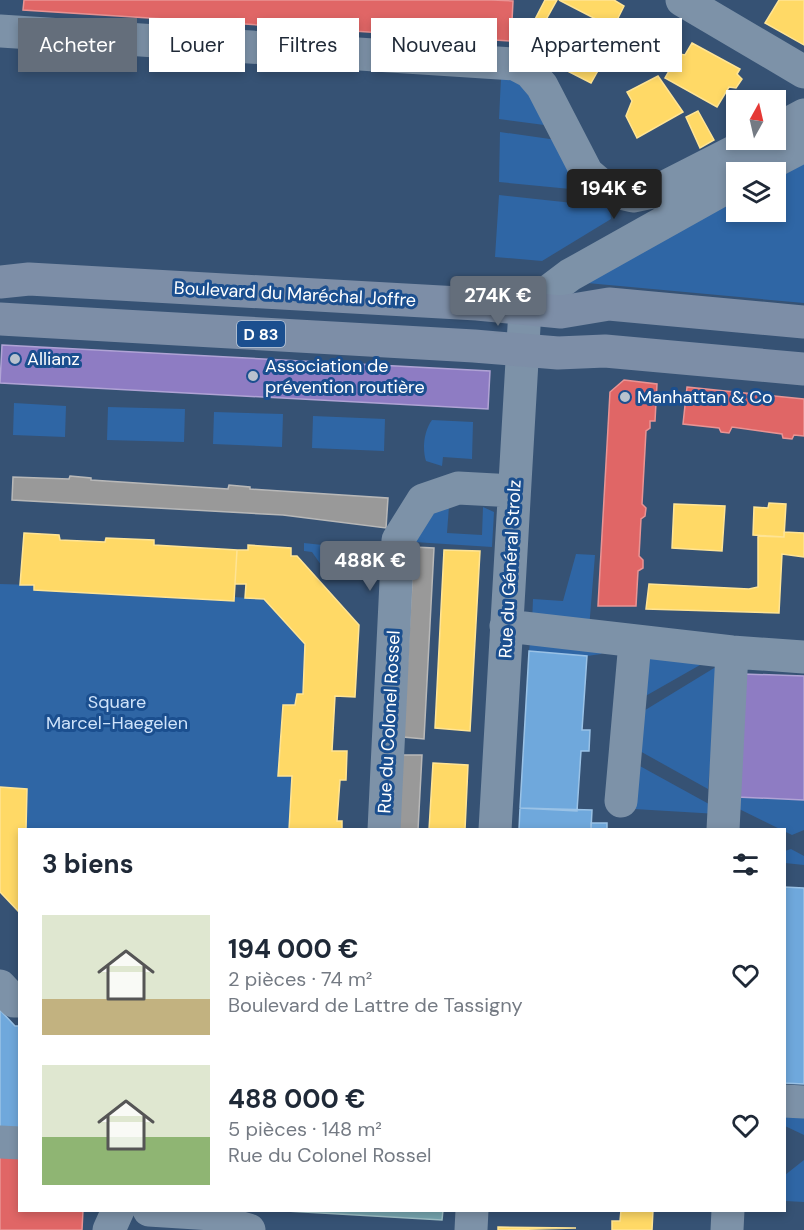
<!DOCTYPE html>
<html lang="fr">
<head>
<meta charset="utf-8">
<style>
	:root { --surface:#fff; --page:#f6f6f7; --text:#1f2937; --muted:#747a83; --accent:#646e7b }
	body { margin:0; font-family:"DM Sans",sans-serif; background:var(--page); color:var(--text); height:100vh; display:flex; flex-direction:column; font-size:22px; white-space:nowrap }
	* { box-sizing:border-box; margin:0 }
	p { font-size:20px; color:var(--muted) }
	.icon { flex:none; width:33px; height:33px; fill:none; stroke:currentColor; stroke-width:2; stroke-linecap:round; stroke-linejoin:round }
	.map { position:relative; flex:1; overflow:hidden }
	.side { position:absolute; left:18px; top:828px; width:768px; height:384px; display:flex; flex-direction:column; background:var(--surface); border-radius:0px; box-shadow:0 3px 9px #0003 }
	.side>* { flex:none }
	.top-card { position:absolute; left:18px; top:18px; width:768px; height:54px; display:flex; gap:12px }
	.needle { width:39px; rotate:8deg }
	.buttons { position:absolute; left:726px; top:90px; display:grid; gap:12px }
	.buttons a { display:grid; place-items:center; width:60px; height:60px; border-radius:0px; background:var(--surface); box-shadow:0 3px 9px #0003; font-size:30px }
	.price { position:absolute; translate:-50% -51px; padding:0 14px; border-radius:6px; background:var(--accent); color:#fff; font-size:20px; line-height:39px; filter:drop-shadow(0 2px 3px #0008) }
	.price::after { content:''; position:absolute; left:50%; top:36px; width:18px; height:14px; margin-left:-9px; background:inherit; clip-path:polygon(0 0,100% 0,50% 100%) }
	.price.selected { background:#222; color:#fff }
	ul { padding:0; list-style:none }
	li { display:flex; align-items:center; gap:18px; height:150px; padding:0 24px }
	li span { display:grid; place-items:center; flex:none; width:168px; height:120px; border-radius:0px; color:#555 }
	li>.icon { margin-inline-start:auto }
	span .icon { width:72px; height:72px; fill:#fffc; stroke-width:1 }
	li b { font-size:26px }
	h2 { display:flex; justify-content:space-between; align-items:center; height:72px; padding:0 24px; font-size:26px }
	.chip { padding:0 21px; border-radius:0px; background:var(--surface); box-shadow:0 3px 9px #0003; font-size:21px; line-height:54px }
	.chip.selected { background:var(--accent); color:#fff }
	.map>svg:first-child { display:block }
	.green { fill:#2f66a5 }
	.homes { fill:#ffd966; stroke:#ffe494; stroke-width:1.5 }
	.shops { fill:#e06666; stroke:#e99494; stroke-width:1.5 }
	.offices { fill:#8e7cc3; stroke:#b0a3d5; stroke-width:1.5 }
	.schools { fill:#6fa8dc; stroke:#9ac2e6; stroke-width:1.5 }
	.public { fill:#76a5af; stroke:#9fc0c7; stroke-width:1.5 }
	.industry { fill:#999; stroke:#b8b8b8; stroke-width:1.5 }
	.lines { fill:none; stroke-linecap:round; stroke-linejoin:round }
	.minor { stroke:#7d92a8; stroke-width:33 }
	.major { stroke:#7d8ea7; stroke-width:33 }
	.poi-dot { fill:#b9c2ce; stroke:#1b4f8f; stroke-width:2 }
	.labels { text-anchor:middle; stroke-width:6; stroke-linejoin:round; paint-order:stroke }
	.shield { fill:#1b4f8f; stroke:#bbcadd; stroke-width:1.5 }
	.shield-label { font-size:16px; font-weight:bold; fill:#fff }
	.street-label { font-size:18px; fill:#fff; stroke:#1b4f8f }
	.poi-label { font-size:18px; fill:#fff; stroke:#1b4f8f; text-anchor:start }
	.park-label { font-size:18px; fill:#cfe3fa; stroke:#1b4f8f }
</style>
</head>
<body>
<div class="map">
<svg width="804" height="1230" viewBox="0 0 804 1230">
	<rect width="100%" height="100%" fill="#365274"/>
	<path class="green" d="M501 78 522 80 552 126 499 119Z
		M500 132 557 140 567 166 581 190 499 182Z
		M804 162V303L587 283 736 196V212H776V177Z
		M499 195 610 207 611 219 542 261 495 257Z
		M14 403 66 406 65 437 13 435Z
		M108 407 185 409 184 442 107 440Z
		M214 412 283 414 282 447 213 444Z
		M313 416 385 419 384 451 312 448Z
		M432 420 473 422 472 459 443 457 442 466 426 461C422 448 424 431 432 420Z
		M449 506 447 533 482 535 483 507 494 512 492 547 414 542 434 509Z
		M304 543 341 547 338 574 331 579 312 552 304 551Z
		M576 554 595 555 589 629 532 623 533 599 563 601Z
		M0 584 34 585 35 590 233 601 234 597 264 599 305 644 303 694H297L295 705H282L278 775 292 776 289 829H26V789L0 787Z
		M530 643 605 649 601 654 587 656 529 651Z
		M646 654 707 661 642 698Z
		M719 665 708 789 638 750 642 712Z
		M638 765 718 809V814L634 809Z
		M737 797 804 800V830L792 835 729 804Z
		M791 849 804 856V865L785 863V851Z
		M784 1108 804 1109V1135L785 1126Z
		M804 1160V1202L785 1201V1175Z"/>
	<path class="homes" d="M545 0H557L547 18 609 49 600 67 529 31Z
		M559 0H614L624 6 613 28Z
		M779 0H804V45L765 23Z
		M545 39 600 67 591 83 536 55Z
		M692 43 740 69 737 74 742 79 736 88 729 87 717 107 665 78 677 57 680 54 685 55Z
		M658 76 683 112 637 138 626 116 632 101 627 92Z
		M698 111 714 140 700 148 686 117Z
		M769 503 786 504 784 537 753 535 754 507 768 508Z
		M674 504 725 506 722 551 672 548Z
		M784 532 804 533V557L782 554 779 613 646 609 649 584 749 589 758 587V536L784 537Z
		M24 533 59 535 60 540 105 542 106 538 154 540V545L237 550 234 601 34 590V585H20Z
		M248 545 291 548V556H297L359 625 355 697 335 696 332 751H347L346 780H340L337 821H342V830H289L292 776H278L283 705H295L297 694H303L305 644 264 599 245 598 246 584H235L237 550H248Z
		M444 550 480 551 470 731 435 728Z
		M433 763 468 765 465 830H429Z
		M0 787 27 789 26 830H20V913L0 892Z
		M621 1210H653L652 1230H612V1221H620Z
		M498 1227 576 1228 498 1230Z"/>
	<path class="shops" d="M24 0H492L513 1 511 41 23 10Z
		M624 380 657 384 655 421H650V428L646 431 642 504 646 508 645 516 641 519 639 556 643 560V568L638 571 636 606H598L610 392Z
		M687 387 804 399V436L794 435 792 439 783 438 782 434 732 427 729 433 721 432 719 428 683 424Z
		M0 1154 20 1155V1210H83L82 1230H0Z"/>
	<path class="offices" d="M2 345 490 371 488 409 0 383Z
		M743 674 804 676V800L737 797Z"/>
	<path class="schools" d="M529 651 587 656 582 730H590L589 751H581L577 811 520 808Z
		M520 808 592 810 591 830H519Z
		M591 823H607V830H591Z
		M784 887 804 888V1084L784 1083Z
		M0 1010 15 1026H20V1131L0 1130Z"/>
	<path class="public" d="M269 1210H443L442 1220Z"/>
	<path class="industry" d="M70 476 91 478V480L228 489 229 485 250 487V489L388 498 386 528 283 515 12 500 13 477 69 479Z
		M414 547 434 548 424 739 403 737Z
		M402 755H422L418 830H398Z"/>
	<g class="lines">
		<path class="minor" d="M682 0 804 72
			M0 31 515 64 530 72 542 86 587 173 607 190 633 196 657 191 757 140
			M776 130 804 115
			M754 172 804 146
			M506 626 732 652 804 657
			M621 801 635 642
			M384 830 398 540 423 500 458 488 514 491
			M495 830 525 309 570 275 736 182
			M723 830 732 652
			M0 986 14 1001H20
			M784 1101 804 1102
			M0 1142 20 1143
			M149 1210 212 1214 221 1222 249 1230
			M109 1230 118 1210
			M471 1230 472 1210
			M727 1230 728 1210"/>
		<path class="major" d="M0 282 29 279 477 304 561 312 609 304 804 322
			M0 319 474 346 558 353 605 351 804 369"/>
	</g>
	<g class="poi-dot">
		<circle cx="15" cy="359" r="6"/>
		<circle cx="253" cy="376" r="6"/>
		<circle cx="625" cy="397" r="6"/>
	</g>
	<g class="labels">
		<rect class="shield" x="237" y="321" width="48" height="26" rx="4.5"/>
		<g class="shield-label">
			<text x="261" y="340">D 83</text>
		</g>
		<g class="street-label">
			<text transform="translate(295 294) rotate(3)" y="6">Boulevard du Maréchal Joffre</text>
			<text transform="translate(510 569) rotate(-87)" y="6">Rue du Général Strolz</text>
			<text transform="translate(389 722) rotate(-87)" y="6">Rue du Colonel Rossel</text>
		</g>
		<g class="poi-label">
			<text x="27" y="365">Allianz</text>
			<text x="265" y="372">Association de<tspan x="265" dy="21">prévention routière</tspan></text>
			<text x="637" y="403">Manhattan &amp; Co</text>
		</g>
		<g class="park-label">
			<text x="117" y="708">Square<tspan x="117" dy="21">Marcel-Haegelen</tspan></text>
		</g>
	</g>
</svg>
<div class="buttons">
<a><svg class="needle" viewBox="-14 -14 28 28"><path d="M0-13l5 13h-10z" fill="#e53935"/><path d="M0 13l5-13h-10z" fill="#747a83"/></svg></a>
<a><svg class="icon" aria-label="layers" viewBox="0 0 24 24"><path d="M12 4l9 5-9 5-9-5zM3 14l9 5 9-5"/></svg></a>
</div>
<b class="price selected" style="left:614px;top:220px">194K €</b>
<b class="price" style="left:498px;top:327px">274K €</b>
<b class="price" style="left:370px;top:592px">488K €</b>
<div class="top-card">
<a class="chip selected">Acheter</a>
<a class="chip">Louer</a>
<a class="chip">Filtres</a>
<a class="chip">Nouveau</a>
<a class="chip">Appartement</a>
</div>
<section class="side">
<h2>3 biens<svg class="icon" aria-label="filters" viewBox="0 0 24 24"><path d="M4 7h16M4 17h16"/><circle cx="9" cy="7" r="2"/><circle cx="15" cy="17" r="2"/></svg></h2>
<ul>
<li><span style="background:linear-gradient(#dfe7d0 70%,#c2b280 0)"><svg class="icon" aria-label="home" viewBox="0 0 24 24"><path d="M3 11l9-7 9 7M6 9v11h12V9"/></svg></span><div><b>194 000 €</b><p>2 pièces · 74 m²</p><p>Boulevard de Lattre de Tassigny</p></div><svg class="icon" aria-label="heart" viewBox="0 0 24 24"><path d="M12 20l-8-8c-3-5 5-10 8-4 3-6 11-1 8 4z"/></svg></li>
<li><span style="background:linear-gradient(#dfe7d0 60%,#8fb573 0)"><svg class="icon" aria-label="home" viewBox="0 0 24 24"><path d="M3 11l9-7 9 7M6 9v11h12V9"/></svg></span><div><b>488 000 €</b><p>5 pièces · 148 m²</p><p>Rue du Colonel Rossel</p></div><svg class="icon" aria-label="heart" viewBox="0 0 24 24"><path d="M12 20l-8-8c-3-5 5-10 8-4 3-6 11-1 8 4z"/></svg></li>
</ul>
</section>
</div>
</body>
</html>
